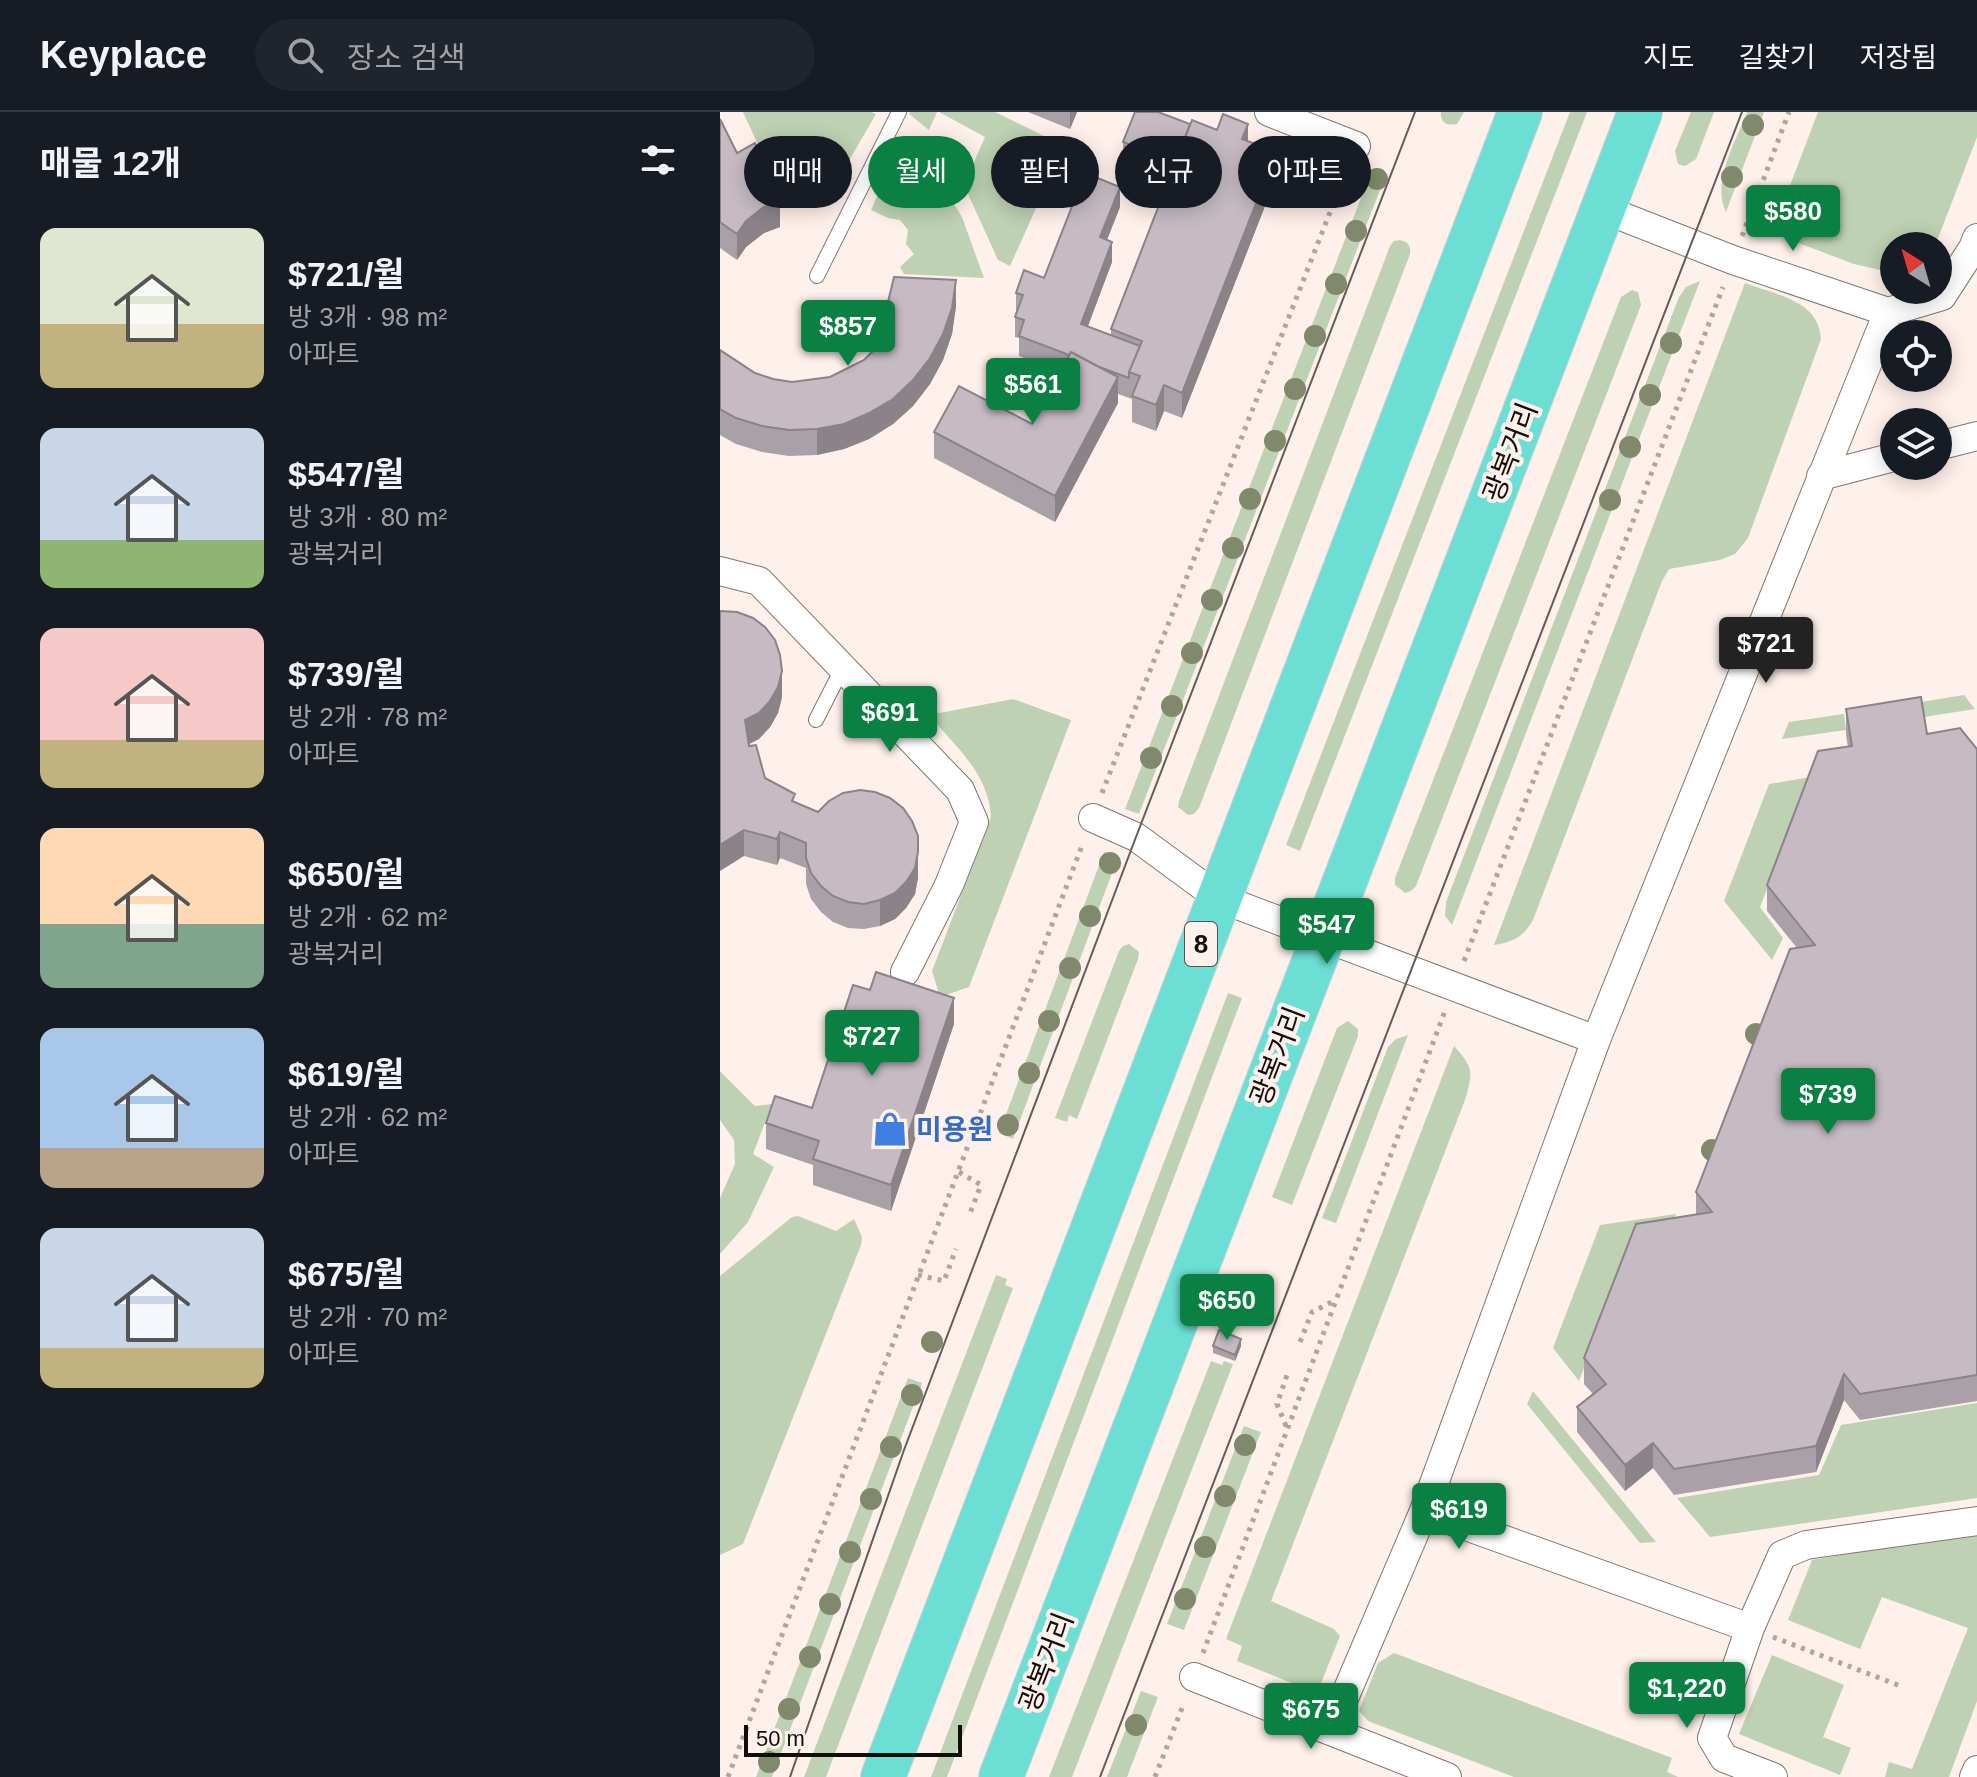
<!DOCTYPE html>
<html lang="ko">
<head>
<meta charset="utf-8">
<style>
	:root { --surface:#171b24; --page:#20242c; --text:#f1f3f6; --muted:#9ea1a6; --line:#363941; --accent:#0b8043 }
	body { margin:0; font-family:Arial,"Noto Sans KR",sans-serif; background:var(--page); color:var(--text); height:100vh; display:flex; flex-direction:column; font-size:30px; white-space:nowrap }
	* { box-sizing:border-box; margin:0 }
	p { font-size:26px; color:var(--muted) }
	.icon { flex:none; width:44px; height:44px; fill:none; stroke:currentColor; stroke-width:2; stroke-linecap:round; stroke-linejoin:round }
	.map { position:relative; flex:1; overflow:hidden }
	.sheet { display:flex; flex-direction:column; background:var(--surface); width:720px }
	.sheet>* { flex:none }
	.banner { position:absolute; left:24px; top:24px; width:760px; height:72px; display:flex; gap:16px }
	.needle { width:52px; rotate:323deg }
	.buttons { position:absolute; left:1160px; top:120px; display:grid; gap:16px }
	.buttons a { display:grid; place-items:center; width:72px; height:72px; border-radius:50%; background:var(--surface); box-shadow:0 4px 20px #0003; font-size:40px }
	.scale { position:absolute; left:24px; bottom:20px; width:218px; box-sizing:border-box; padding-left:8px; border:4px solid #110d0b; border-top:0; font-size:22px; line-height:28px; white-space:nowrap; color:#110d0b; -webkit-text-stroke:6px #fef0eb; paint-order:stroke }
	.price { position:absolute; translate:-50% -68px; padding:0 18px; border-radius:8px; background:var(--accent); color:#fff; font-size:26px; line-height:52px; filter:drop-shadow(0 2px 4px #0008) }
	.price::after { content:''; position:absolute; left:50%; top:48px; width:24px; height:18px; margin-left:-12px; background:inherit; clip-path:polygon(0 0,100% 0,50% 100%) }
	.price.selected { background:#222; color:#fff }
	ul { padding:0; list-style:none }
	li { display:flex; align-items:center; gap:24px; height:200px; padding:0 40px }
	li span { display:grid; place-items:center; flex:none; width:224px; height:160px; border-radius:16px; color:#555 }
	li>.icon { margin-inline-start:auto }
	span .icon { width:96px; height:96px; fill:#fffc; stroke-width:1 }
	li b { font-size:34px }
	h2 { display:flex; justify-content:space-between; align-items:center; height:96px; padding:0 40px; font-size:34px }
	.tag { padding:0 28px; border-radius:36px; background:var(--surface); box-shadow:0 4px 20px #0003; font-size:28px; line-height:72px }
	.tag.selected { background:var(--accent); color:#fff }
	header { display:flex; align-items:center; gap:48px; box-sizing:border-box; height:112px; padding:0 40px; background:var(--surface); border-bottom:2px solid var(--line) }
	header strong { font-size:38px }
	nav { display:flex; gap:44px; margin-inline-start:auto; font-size:28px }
	.search { width:560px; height:72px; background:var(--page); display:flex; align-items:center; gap:20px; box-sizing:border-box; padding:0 28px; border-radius:44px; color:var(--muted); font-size:30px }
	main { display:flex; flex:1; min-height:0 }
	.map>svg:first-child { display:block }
	.green { fill:#bed1b3 }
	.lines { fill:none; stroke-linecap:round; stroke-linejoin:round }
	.service-casing { stroke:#817671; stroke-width:16 }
	.minor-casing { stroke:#817671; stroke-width:30 }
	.trunk-casing { stroke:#d4d3d3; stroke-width:46 }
	.path { stroke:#afa5a1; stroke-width:5; stroke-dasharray:4 6; stroke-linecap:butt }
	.service { stroke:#fff; stroke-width:14 }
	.minor { stroke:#fff; stroke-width:28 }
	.trunk { stroke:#6cdfd4; stroke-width:44 }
	.tram { stroke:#645c59; stroke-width:2 }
	.tree { fill:#80896b }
	.wall { fill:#aaa1a8 }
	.shaded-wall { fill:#8b8388 }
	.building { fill:#c6bbc3; stroke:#8b8388; stroke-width:2 }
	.labels { text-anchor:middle; stroke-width:8; stroke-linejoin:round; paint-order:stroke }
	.shield { fill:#fef0eb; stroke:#58514e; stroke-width:2 }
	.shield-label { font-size:26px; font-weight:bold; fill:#110d0b }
	.street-label { font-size:28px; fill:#110d0b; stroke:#fef0eb }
	.shop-label { font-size:28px; font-weight:bold; fill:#366cbe; stroke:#fef0eb; text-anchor:start }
</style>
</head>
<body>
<header>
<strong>Keyplace</strong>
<div class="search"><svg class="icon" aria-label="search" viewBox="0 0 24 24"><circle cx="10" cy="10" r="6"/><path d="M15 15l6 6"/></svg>장소 검색</div>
<nav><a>지도</a><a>길찾기</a><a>저장됨</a></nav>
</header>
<main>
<section class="sheet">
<h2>매물 12개<svg class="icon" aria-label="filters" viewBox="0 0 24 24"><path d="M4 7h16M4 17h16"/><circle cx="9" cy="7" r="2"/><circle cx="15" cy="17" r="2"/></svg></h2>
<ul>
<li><span style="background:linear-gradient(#dfe7d0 60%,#c2b280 0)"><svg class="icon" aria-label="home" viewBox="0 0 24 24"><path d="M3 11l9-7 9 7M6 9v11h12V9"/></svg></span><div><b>$721/월</b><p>방 3개 · 98 m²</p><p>아파트</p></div></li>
<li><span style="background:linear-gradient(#c9d6e8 70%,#8fb573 0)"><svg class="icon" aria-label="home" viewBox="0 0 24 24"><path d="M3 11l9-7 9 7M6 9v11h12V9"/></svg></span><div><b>$547/월</b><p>방 3개 · 80 m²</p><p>광복거리</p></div></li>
<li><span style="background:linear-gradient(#f6c9c9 70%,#c2b280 0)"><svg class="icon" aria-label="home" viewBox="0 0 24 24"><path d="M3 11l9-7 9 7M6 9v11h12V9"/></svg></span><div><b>$739/월</b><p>방 2개 · 78 m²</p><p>아파트</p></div></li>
<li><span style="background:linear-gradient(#ffd9b3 60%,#7fa58c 0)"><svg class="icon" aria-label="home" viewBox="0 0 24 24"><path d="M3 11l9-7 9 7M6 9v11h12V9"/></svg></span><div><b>$650/월</b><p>방 2개 · 62 m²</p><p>광복거리</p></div></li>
<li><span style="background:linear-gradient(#a9c7e8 75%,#b9a48a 0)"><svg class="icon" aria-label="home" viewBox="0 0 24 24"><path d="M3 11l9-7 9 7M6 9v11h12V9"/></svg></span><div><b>$619/월</b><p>방 2개 · 62 m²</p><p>아파트</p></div></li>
<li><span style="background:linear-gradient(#c9d6e8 75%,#c2b280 0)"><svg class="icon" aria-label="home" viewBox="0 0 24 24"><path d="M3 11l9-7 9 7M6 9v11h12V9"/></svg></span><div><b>$675/월</b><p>방 2개 · 70 m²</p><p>아파트</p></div></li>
</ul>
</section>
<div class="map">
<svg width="1257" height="1665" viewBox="0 0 1257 1665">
	<rect width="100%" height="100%" fill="#fef0eb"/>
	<path class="green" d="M23 0H151L156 2 105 90 82 81 59 78Z
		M190 0H217L209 18 189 2Z
		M219 0H275L344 34 290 154 278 148 244 73 265 25Z
		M721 0H744L737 12C727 14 720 11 721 0Z
		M850 0H867L580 739 566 733Z
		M971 0H994L976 47 965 54 958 52 955 39Z
		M1027 0H1044L1006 100C991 69 1016 30 1027 0Z
		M1098 0H1257V25L1215 134H1174V161L1134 152 1060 124 1053 118Z
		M181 29 214 60 242 105 264 166 184 162 180 155 194 142 186 132 188 118 180 108 168 106 151 98Z
		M651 60 665 65 419 702 405 697Z
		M680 128C688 130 691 133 690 142L479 696 474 702 468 703 458 695 459 689 670 134 674 129Z
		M980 169 732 813 725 804 726 790 959 185 966 175Z
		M1025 171C1056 183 1099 188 1101 227L1028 426 1015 442 1000 448 949 457 942 469 813 808C803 825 794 830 774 833Z
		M912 178 918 180 921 193 696 774 691 779 685 781 675 773V766L901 185Z
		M1244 583 1255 597 1191 607 1189 592Z
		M293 587 351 608 249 875 220 885 212 859 271 705C269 662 235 634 209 603Z
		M1124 602 1126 618 1062 627 1069 610Z
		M1091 665 1040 795 1063 826 1052 848 1004 789 1049 672Z
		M384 740 398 745 293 1027 279 1021Z
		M409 832 419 840 418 847 357 1007 349 1003 347 1010 335 1006 399 839 403 834Z
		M508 881 522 886 227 1665H211Z
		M628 909 638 917V924L572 1093 552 1085 617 916Z
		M688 923 616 1111 602 1106 668 935 676 927Z
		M734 934C754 956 753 960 745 988L551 1489 614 1517 620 1524 599 1576 592 1579 517 1549 522 1534 506 1527Z
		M0 959 35 994 52 992 33 1042 54 1055 28 1110 0 1142V1086L15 1052 14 1028 0 1008Z
		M956 1102 949 1126 911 1133 859 1269 833 1236 880 1113Z
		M78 1104 116 1119 134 1107 142 1125 141 1133 23 1432 0 1443V1164L72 1105Z
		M276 1163 287 1167 285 1173 293 1176 106 1665H84Z
		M491 1249 502 1253 504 1249 513 1252 352 1665H329Z
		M188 1266 202 1271 52 1665H36Z
		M813 1279 936 1430 920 1431 807 1292Z
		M1257 1291V1386L990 1425 957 1386 1099 1363 1121 1313Z
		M524 1314 541 1320 464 1518 447 1512Z
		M1257 1420V1589L1229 1665H1165L1169 1650 1192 1657 1248 1516 1162 1485 1140 1537 1068 1508 1092 1448Z
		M674 1541 952 1646 947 1660 958 1665H794L648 1609 639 1599 658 1551Z
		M1052 1543 1124 1573 1103 1625 1131 1636 1120 1663 1019 1622Z
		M421 1579 438 1585 407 1665H387Z"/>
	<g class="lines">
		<g class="service-casing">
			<path id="service" d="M97 164 179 0
				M96 608 123 555"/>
		</g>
		<g class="minor-casing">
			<path id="minor" d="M549 0 636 34
				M883 97 1013 148 1168 200 1222 184 1253 136 1257 126
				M1168 200 876 928 704 1399 1030 1516 1062 1443 1086 1433 1257 1409
				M1218 334 1257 324
				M1101 364 1174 345
				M0 459 39 469 240 678 254 710 229 773 185 860
				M373 706 416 725 499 786 876 928
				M1030 1516 992 1626 1004 1646 1053 1665
				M474 1565 727 1665
				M610 1619 704 1399
				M1254 1665 1257 1658"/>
		</g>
		<g class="trunk-casing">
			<path id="trunk" d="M163 1665 800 0
				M281 1665 920 0"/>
		</g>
		<path class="path" d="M1022 124 1069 0
			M382 681 627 57
			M744 849 1003 175
			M239 1060 261 1073 249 1104
			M198 1163 224 1169 236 1137
			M580 1230 592 1200 614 1189
			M566 1314 557 1292 567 1263
			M1053 1525 1183 1575
			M483 1541 725 899
			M8 1665 363 731
			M435 1665 464 1591"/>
		<use href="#service" class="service"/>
		<use href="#minor" class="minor"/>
		<use href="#trunk" class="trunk"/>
		<path class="tram" d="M70 1665 184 1338 416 725 695 0
			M380 1665 1022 0"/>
	</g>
	<g class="tree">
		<circle cx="1033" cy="13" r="11"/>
		<circle cx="1012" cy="65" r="11"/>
		<circle cx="657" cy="67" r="11"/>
		<circle cx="636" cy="119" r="11"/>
		<circle cx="616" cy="172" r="11"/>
		<circle cx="595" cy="224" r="11"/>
		<circle cx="951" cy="231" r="11"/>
		<circle cx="575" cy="277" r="11"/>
		<circle cx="930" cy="283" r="11"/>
		<circle cx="555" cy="329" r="11"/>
		<circle cx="910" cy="335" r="11"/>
		<circle cx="530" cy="387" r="11"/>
		<circle cx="890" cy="388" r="11"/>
		<circle cx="513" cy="436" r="11"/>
		<circle cx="492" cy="488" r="11"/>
		<circle cx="472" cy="541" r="11"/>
		<circle cx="452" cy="594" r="11"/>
		<circle cx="431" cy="646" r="11"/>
		<circle cx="390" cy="751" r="11"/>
		<circle cx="370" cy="804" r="11"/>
		<circle cx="350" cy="856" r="11"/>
		<circle cx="329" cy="909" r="11"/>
		<circle cx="1036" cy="922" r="11"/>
		<circle cx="309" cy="961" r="11"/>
		<circle cx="288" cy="1013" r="11"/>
		<circle cx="992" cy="1038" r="11"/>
		<circle cx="212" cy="1230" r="11"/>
		<circle cx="192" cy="1283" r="11"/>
		<circle cx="525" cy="1333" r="11"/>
		<circle cx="171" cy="1335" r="11"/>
		<circle cx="505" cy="1384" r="11"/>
		<circle cx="151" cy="1387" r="11"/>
		<circle cx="485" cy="1435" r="11"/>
		<circle cx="130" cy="1440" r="11"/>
		<circle cx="465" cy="1487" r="11"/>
		<circle cx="110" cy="1492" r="11"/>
		<circle cx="90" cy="1545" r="11"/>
		<circle cx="69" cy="1597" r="11"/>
		<circle cx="416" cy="1613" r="11"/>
		<circle cx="49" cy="1650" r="11"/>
	</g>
	<path class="wall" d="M308 0H357L350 17Z
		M0 7 17 41 60 115 44 121 26 135 17 148 0 136Z
		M470 12 528 30 556 66 462 306 444 299 436 319 412 310V287L398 282V291L335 410 214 346V320L312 312 340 260 299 244V226L295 225V205L296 201V181L324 166 400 95 387 128 392 150 368 214 391 223V217L451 62 403 44V30Z
		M236 194 232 222 223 248 210 272 193 294 173 312 149 327 124 337 97 343 69 344 42 340 16 332 0 323V238L35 261 53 267 72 270 110 265 144 248 154 238V218Z
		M0 499 62 585 58 601 50 615 39 627 29 632 45 666 75 690 198 766 195 782 186 796 175 807 160 814 144 817 128 816 113 810 101 800 91 787 86 772V756L60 746 57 753 24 744Z
		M1126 597 1257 637V1289L1140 1308 1124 1288 1096 1360 954 1383 933 1356 905 1379 857 1320V1295L873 1282 864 1272V1246L976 1102V1080L1077 836 1047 799V773L1128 635 1126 623Z
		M234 912 171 1099 93 1073V1053L46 1037V1011L92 996Z
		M493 1234H521L515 1249 493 1241Z"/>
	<path class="shaded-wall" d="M350 0H357L350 17Z
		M528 12V38L522 27Z
		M556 40V66L462 306V281Z
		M400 75V95L380 145V125Z
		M60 89V115L44 121 26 135 17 148V122L26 109 44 95Z
		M392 130V150L361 232V212Z
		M236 168V194L232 222 223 248 210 272 193 294 173 312 149 327 124 337 97 343V317Z
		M398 265V291L335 410V384Z
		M444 273V299L436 319V293Z
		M62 559V585L58 601 50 615 39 627 25 634V608Z
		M24 718V744L0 759V733Z
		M60 720V746L57 753V727Z
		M198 740V766L195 782 186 796 175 807 160 814V788Z
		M234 886V912L171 1099V1073Z
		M521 1227V1234L515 1249V1243Z
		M1124 1262V1288L1096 1360V1334Z
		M933 1331V1356L905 1379V1353Z"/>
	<path class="building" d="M415 0H438L470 12 455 50 403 30Z
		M503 2 528 12 522 27 556 40 462 281 444 273 436 293 412 284 420 264 409 260 422 229 391 217 472 8 497 18Z
		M0 7 17 41 35 31 60 89 44 95 26 109 17 122 0 110Z
		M365 61 400 75 380 125 392 130 361 212 420 234 409 260V266L377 254 351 240 349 243 299 224 304 208 295 205 303 183 296 181 304 158 324 166Z
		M174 165 236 168 232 196 223 222 210 246 193 268 173 287 149 301 124 312 97 317 69 318 42 314 16 306 0 297V238L35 261 53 267 72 270 110 265 144 248 165 227 154 218 166 198Z
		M351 240 398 265 335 384 214 320 239 274 312 312Z
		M0 499 17 500 33 506 45 515 55 528 60 543 62 559 58 575 50 589 39 601 25 608 29 634 36 633 45 666 75 682 72 689 98 700 109 689 123 681 140 678 155 680 170 686 183 696 192 709 198 724V740L195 756 186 770 175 781 160 788 144 792 128 790 113 784 101 774 91 761 86 746V731L60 720 57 727 24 718 0 733Z
		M1201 585 1207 622 1240 616 1257 637V1263L1140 1282 1124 1262 1096 1334 954 1357 933 1331 905 1353 857 1295 886 1272 864 1246 916 1112 992 1100 976 1080 1070 837 1095 833 1047 773 1098 639 1132 634 1126 597Z
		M156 860 234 886 171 1073 93 1047 99 1029 46 1011 55 984 92 996 133 873 150 878Z
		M499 1218 521 1227 515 1243 493 1234Z"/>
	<defs>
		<g id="shop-bare" transform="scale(2.76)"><path d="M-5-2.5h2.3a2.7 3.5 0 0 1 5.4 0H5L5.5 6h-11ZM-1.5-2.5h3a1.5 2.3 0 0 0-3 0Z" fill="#3f7fe0" stroke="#fef0eb" stroke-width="2.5" paint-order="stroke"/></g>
	</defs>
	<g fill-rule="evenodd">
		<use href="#shop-bare" x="170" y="1017"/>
	</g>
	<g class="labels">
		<rect class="shield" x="465" y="810" width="32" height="44" rx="6"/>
		<g class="shield-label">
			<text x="481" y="841">8</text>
		</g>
		<g class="street-label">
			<text transform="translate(790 340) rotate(-69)" y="10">광복거리</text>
			<text transform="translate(557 944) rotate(-69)" y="10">광복거리</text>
			<text transform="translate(326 1550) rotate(-69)" y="10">광복거리</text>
		</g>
		<g class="shop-label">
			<text x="196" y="1027">미용원</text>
		</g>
	</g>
</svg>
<div class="buttons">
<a><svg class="needle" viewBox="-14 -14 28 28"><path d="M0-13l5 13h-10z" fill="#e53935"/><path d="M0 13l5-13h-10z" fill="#9ea1a6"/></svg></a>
<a><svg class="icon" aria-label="locate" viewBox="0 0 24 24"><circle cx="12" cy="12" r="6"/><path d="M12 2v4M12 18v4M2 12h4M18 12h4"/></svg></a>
<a><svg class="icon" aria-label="layers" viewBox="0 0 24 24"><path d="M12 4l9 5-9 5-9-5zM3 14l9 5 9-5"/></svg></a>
</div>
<div class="scale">50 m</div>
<b class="price" style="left:1073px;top:141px">$580</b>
<b class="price" style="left:128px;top:256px">$857</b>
<b class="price" style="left:313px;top:314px">$561</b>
<b class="price selected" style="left:1046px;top:573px">$721</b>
<b class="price" style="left:170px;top:642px">$691</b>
<b class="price" style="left:607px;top:854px">$547</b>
<b class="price" style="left:152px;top:966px">$727</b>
<b class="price" style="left:1108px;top:1024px">$739</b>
<b class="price" style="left:507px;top:1230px">$650</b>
<b class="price" style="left:739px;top:1439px">$619</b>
<b class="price" style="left:967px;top:1618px">$1,220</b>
<b class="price" style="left:591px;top:1639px">$675</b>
<div class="banner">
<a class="tag">매매</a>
<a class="tag selected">월세</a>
<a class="tag">필터</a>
<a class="tag">신규</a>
<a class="tag">아파트</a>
</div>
</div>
</main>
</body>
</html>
